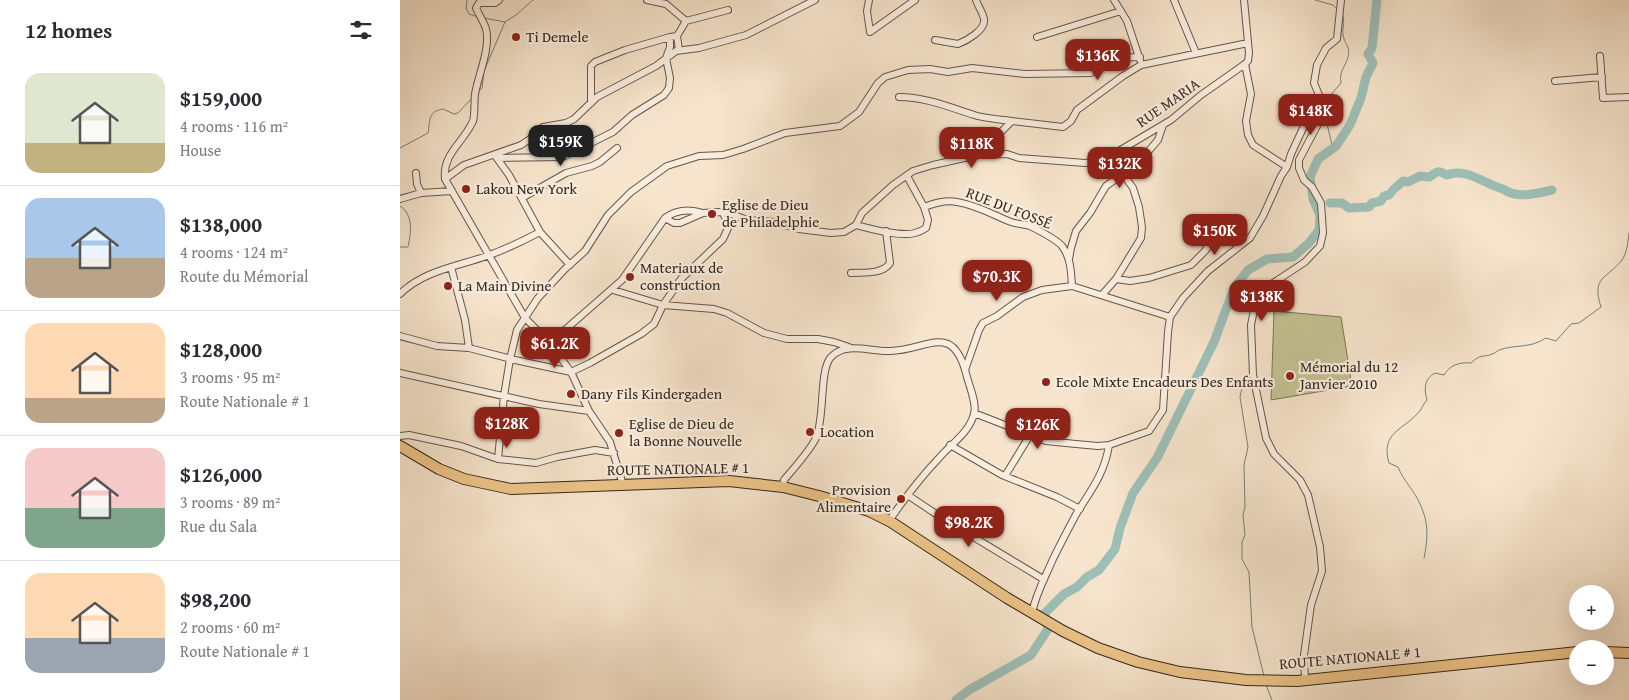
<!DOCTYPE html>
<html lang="en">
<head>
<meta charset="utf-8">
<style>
	:root { --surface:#fff; --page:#f7f7f7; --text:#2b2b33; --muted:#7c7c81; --line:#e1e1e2; --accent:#8f2418 }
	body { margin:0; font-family:"Gentium Book Plus",serif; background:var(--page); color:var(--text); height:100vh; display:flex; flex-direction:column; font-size:19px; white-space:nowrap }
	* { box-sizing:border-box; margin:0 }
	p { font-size:16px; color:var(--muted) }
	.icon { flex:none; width:28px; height:28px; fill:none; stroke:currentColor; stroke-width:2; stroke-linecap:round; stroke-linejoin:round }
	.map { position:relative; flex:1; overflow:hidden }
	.sheet { display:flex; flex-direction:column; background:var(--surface); width:400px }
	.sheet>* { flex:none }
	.tools { position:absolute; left:1169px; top:585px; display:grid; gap:10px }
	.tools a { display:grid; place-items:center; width:45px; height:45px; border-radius:50%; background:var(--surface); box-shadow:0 5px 20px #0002; font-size:25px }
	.price { position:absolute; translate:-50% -42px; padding:0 11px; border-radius:10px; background:var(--accent); color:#fff; font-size:16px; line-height:32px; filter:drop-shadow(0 1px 2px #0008) }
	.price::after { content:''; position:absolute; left:50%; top:30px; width:15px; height:11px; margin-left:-8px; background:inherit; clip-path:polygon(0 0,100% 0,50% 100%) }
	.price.current { background:#222; color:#fff }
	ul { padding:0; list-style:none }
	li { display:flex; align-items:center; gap:15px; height:125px; padding:0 25px }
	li+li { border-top:1px solid var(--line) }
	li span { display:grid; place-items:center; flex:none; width:140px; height:100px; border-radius:15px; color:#555 }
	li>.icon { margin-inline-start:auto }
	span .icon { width:60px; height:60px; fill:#fffc; stroke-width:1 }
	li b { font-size:21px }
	h2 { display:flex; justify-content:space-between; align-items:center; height:60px; padding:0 25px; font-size:21px }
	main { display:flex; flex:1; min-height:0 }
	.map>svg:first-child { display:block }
	.green { fill:#c3c293; stroke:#7c7458 }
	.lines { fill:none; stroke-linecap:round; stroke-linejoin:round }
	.stream { stroke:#738279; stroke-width:1 }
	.river { stroke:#9dbfb7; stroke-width:9 }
	.street-casing { stroke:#645649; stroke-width:8 }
	.primary-casing { stroke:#34271d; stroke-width:12 }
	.street { stroke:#f9edde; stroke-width:6 }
	.primary { stroke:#ebc286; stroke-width:10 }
	.poi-dot { fill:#8f2418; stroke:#f9edde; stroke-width:2 }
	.labels { text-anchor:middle; stroke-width:4.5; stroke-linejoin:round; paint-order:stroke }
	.poi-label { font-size:15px; fill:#34271d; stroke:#f9edde; text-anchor:start }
	.street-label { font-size:15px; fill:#34271d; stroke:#f9edde }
</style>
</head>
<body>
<main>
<section class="sheet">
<h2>12 homes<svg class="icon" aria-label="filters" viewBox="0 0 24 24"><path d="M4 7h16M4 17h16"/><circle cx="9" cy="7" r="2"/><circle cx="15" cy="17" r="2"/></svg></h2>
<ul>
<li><span style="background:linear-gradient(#dfe7d0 70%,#c2b280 0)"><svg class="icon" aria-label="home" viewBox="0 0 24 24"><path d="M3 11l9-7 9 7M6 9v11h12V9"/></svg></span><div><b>$159,000</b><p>4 rooms · 116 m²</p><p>House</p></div></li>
<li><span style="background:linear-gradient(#a9c7e8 60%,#b9a48a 0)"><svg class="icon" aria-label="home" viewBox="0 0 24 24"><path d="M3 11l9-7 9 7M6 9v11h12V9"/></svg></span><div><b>$138,000</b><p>4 rooms · 124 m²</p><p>Route du Mémorial</p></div></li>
<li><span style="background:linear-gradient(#ffd9b3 75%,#b9a48a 0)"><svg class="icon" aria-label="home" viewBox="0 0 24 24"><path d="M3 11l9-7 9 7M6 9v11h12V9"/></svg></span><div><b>$128,000</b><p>3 rooms · 95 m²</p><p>Route Nationale # 1</p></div></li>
<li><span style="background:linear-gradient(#f6c9c9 60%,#7fa58c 0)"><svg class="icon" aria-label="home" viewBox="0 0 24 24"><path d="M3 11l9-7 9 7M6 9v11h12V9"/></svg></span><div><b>$126,000</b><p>3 rooms · 89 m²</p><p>Rue du Sala</p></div></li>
<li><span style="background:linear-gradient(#ffd9b3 65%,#9aa5b1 0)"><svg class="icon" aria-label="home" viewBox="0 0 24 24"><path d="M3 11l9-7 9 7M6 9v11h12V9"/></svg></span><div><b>$98,200</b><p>2 rooms · 60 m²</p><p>Route Nationale # 1</p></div></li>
</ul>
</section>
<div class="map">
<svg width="1229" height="700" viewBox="0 0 1229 700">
	<rect width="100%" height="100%" fill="#f6e4cc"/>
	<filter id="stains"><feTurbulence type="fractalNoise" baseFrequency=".004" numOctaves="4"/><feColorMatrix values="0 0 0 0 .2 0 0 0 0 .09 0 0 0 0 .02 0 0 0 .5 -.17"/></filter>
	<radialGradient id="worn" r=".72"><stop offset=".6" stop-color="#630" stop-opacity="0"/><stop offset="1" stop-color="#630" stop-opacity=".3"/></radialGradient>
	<path class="green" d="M874 311 941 317 952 386 871 400Z"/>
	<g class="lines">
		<path class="stream" d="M67 0 66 8 69 14 78 17
			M915 0 933 5 937 9
			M977 1 979 0
			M105 22 116 15 133 0
			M78 92 82 88 84 71 105 22 84 18
			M0 148 28 133C30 121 28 111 43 109L54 114 58 113 72 98
			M933 149 927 124C932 114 934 109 928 98L941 83C939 70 945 68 948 57 951 47 944 43 943 35 942 28 945 24 943 16
			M0 206C14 215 11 233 8 247H0
			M844 379 840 397 848 447 844 465 845 507 843 515 845 535 842 542V559L849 572 852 627 864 676
			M1024 558C1028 539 1029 522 1020 504 1014 490 1004 482 998 467L989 463C980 433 1003 430 1018 413 1022 409 1023 404 1027 400 1024 389 1024 379 1035 373L1044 375C1050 365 1059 362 1071 363 1081 353 1084 358 1092 354 1095 353 1097 351 1099 350 1116 344 1129 349 1146 338L1156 341 1171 324 1179 323 1201 307C1191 276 1207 279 1222 260 1227 253 1228 242 1229 233
			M866 685 872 700"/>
		<path class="river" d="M930 203H942L949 208 969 207 972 203 981 201 984 196 989 195 993 190 1003 181 1008 182 1020 176 1029 177C1038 172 1036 169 1047 175 1066 167 1084 184 1103 189 1117 199 1136 194 1152 190
			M556 700 569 690 631 655 648 629 645 613 664 594 677 587 687 577 699 570 715 549 720 528 733 493 757 458 814 342 834 288 848 270 867 259 893 257 909 243 919 230 920 215 913 199 910 177 918 159 936 146 950 125 961 98 966 77 973 63 968 54 972 48 977 0"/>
		<g class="street-casing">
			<path id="street" d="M469 0 467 11 470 32 515 0
				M714 0 727 21 740 60
				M774 0 796 53
				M286 21 328 10
				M277 36 279 50
				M637 37 721 11
				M535 40 558 44C566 41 586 30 584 19 583 13 578 6 576 0
				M1200 56 1203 98 1229 97
				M1155 81 1202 77
				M499 97C525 97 549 107 574 115 586 119 600 119 612 121
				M191 103V66L195 62 225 50 270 37
				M578 155 612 121 663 127 671 121 677 110 723 76 741 65 848 43
				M96 157 109 175 140 232 170 265
				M97 158 163 157 213 132 232 115 264 95 269 88 270 78 266 58 270 47V37L277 36 286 21 266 4 247 0
				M887 167 891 154 904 126 912 102 919 95
				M16 173 17 184 21 193
				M507 176 524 207C535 203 545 200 557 202 577 205 593 215 611 222 617 224 624 224 630 226 638 230 656 239 662 246 671 258 671 272 672 286L770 317
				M45 179C42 154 64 142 73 121 75 116 74 101 75 94 78 76 91 47 86 29 84 22 79 15 76 8L79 3H95L99 0
				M122 198 166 173 192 166 200 162 217 148
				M0 199 21 193 52 191
				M265 218 274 223H280L303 213 320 212 323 213H329L347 220 374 222 399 229 431 233 444 232 456 225 462 213 493 185 513 171 533 165 578 155 607 154 619 158 685 163 696 162 707 158 771 120 801 95 845 64 848 61 849 53 844 0
				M456 225C471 229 500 237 515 233 519 232 523 230 526 228L528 220 524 207
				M669 259 671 248 676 231 690 213 706 186 723 174 746 154 758 140 763 125
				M51 267 65 320 69 348
				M451 273C463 272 482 275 490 263L486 231
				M716 279 741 238 742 227 739 207 733 188 723 174
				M213 290 263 305 314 309 327 313 364 333 387 339H418L434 342 449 347
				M0 294C23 271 58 266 87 256 106 249 123 241 140 232
				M702 295 716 279 730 281 749 278 791 265 805 251 818 231
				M0 336 37 346 69 348 115 360 171 372 190 363 241 334 254 324 263 305 281 279 323 239 329 226 323 213
				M150 343 222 280 265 218C276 210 290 209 303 213
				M565 370 579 330 583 323 597 316 623 297 642 290 672 286
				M0 373 139 404 189 411
				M574 413 646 441 676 444 698 446 709 445 749 431 763 410 768 332 770 317 783 298 808 271 850 238 863 216 881 176 887 167 853 145 848 135 846 121 851 94 845 64
				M0 436 9 435 61 446 98 459 136 463 157 457 195 450 214 453
				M550 445 602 475 657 497 680 509
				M98 459 104 396 110 359 117 330 138 298 165 269 185 251 208 215 231 192 267 166 299 156 323 155 343 149 385 133 440 126 459 112 478 83 485 77 508 70 530 69 548 72 572 68 625 74 691 73C706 58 719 58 740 57
				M605 476 630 435
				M223 485 210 442 189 411 171 372 150 343 125 318 45 179 64 165 121 145 130 139 143 127 166 123 174 119 197 97 256 66 276 51 299 48 346 35 415 0
				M383 487 384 480C394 468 409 452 416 438 425 418 419 370 431 357 446 341 471 352 490 351 527 351 553 319 567 377 570 388 577 404 574 414 569 433 551 444 539 458 521 477 504 499 489 521
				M509 496 542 518 643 579
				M632 613C636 593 645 578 653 559 661 543 669 527 678 511 692 489 705 472 709 445
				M905 680 904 655 911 605 922 571 920 547 908 495 900 480 874 454 866 438 853 375 851 325 854 310 864 289 905 262 920 246 923 233 921 203 912 187 904 180 899 168V160L918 124 919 95 914 83 917 65 926 48 937 39 941 0"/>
		</g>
		<g class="primary-casing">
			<path id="primary" d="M0 446 39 469 64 479 111 489 329 481 383 487 419 496 469 511 491 522 607 598 663 631 698 648 738 662 780 672 846 680 897 681 1178 652
				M1205 652 1229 653"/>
		</g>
		<use href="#street" class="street"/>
		<use href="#primary" class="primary"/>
	</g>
	<g class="poi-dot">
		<circle cx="116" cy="37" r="5"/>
		<circle cx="66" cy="189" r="5"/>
		<circle cx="312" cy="214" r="5"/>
		<circle cx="230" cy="277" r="5"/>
		<circle cx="48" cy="286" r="5"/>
		<circle cx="890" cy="376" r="5"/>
		<circle cx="646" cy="382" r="5"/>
		<circle cx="171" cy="394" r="5"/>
		<circle cx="410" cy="432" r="5"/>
		<circle cx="219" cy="433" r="5"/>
		<circle cx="501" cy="499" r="5"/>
	</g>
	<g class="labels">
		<g class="poi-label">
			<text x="126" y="42">Ti Demele</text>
			<text x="76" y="194">Lakou New York</text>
			<text x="322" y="210">Eglise de Dieu<tspan x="322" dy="17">de Philadelphie</tspan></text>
			<text x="240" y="273">Materiaux de<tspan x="240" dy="17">construction</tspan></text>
			<text x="58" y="291">La Main Divine</text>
			<text x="900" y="372">Mémorial du 12<tspan x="900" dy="17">Janvier 2010</tspan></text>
			<text x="656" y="387">Ecole Mixte Encadeurs Des Enfants</text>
			<text x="181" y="399">Dany Fils Kindergaden</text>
			<text x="229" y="429">Eglise de Dieu de<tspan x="229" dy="17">la Bonne Nouvelle</tspan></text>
			<text x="420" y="437">Location</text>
			<text x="491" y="495" text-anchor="end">Provision<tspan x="491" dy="17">Alimentaire</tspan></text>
		</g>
		<g class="street-label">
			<text transform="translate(768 103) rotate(-35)" y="5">RUE MARIA</text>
			<text transform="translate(609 208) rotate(21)" y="5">RUE DU FOSSÉ</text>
			<text transform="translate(278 469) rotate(-1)" y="5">ROUTE NATIONALE # 1</text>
			<text transform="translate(950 658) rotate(-5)" y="5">ROUTE NATIONALE # 1</text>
		</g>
	</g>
	<rect width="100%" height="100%" filter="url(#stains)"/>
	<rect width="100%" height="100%" fill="url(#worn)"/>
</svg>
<div class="tools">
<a>+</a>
<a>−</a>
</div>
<b class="price" style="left:698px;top:81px">$136K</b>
<b class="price" style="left:911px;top:136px">$148K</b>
<b class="price current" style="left:161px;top:167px">$159K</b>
<b class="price" style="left:572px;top:169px">$118K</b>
<b class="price" style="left:720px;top:189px">$132K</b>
<b class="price" style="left:815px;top:256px">$150K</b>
<b class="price" style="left:597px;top:302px">$70.3K</b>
<b class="price" style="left:862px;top:322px">$138K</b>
<b class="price" style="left:155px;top:369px">$61.2K</b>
<b class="price" style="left:107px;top:449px">$128K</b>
<b class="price" style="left:638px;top:450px">$126K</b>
<b class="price" style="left:569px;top:548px">$98.2K</b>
</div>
</main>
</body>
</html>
